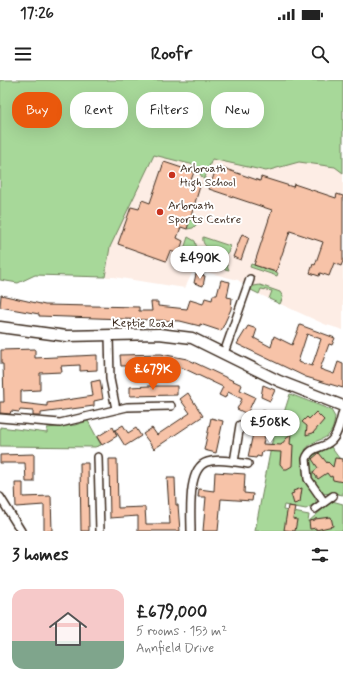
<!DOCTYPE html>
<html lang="en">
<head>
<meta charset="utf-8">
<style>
	:root { --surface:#fff; --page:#f6f6f6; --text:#222; --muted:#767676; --line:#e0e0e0; --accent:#ea580c }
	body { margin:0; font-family:Mynerve,sans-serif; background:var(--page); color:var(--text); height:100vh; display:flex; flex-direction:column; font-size:15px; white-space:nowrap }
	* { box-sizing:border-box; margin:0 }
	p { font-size:13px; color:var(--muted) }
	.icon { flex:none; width:22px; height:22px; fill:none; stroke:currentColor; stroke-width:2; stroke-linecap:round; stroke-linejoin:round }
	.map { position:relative; height:451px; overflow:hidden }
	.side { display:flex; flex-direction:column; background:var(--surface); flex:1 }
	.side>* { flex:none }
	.guide { position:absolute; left:12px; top:12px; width:319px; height:36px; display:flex; gap:8px }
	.price { position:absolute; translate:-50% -34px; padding:0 9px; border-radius:14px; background:#fff; color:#222; font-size:13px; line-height:26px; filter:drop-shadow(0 1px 2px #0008) }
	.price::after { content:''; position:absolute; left:50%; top:24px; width:12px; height:9px; margin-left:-6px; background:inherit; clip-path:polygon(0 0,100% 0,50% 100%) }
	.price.on { background:var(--accent); color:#fff }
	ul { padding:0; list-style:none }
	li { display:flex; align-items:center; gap:12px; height:100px; padding:0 12px }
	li+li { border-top:1px solid var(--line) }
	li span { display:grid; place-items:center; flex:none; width:112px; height:80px; border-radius:12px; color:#555 }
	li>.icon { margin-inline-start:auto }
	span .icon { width:48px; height:48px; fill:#fffc; stroke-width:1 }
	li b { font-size:17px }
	h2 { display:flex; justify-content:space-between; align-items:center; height:48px; padding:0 12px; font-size:17px }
	.chip { padding:0 14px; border-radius:16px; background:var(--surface); box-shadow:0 4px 16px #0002; font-size:14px; line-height:36px }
	.chip.on { background:var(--accent); color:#fff }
	.status { display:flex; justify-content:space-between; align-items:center; height:28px; padding:0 20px; background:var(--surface); direction:ltr }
	.status svg { height:11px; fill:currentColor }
	header { display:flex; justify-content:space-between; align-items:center; height:52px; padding:0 12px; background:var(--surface); font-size:18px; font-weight:800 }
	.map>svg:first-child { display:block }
	.built { fill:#fdede5 }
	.green { fill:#a7d899; stroke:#71815c }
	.building { fill:#f7c3a8; stroke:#3b2a1e; fill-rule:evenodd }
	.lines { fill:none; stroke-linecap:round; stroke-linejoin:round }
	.minor-casing { stroke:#3b2a1e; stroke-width:10 }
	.secondary-casing { stroke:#3b2a1e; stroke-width:13 }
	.minor { stroke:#fff; stroke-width:7 }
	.secondary { stroke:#fff; stroke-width:10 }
	.poi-dot { fill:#c8321e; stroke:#fff; stroke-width:1.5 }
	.labels { text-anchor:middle; stroke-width:4; stroke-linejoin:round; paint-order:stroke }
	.poi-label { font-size:12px; fill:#3b2a1e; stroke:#fff; text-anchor:start }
	.street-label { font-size:12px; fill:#3b2a1e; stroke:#fff }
</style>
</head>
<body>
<div class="status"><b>17:26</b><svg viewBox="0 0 49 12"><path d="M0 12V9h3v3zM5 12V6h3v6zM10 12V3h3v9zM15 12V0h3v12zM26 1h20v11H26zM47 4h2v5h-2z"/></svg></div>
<header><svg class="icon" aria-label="menu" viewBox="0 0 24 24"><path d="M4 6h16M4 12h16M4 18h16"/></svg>Roofr<svg class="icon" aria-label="search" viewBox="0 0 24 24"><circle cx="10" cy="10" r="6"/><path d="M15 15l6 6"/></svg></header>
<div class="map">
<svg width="343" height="451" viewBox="0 0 343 451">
	<rect width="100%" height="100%" fill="#fff"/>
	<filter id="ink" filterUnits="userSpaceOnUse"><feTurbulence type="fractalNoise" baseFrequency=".025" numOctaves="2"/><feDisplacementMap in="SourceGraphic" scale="8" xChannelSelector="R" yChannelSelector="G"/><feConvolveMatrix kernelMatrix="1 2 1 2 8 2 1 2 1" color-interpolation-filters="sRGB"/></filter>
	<g filter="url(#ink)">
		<path class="built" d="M0 0H343V250L324 244 252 211 238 200 194 189 185 208 114 197 35 195 18 203 0 200Z"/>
		<path class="green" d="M0 0H343V93L335 87 299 82 266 91 212 79 204 100 194 85 154 75 110 167 105 197 35 195 18 203 0 200Z
			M191 133 196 136 197 144 193 148 187 149Z
			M188 157 195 161 198 172 184 169Z
			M203 157 230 166 228 173 225 174C216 171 201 169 203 157Z
			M198 174 227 185 229 190 196 182Z
			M251 184 278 193 277 196 250 187Z
			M260 205 280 212 283 217 280 224 269 219 272 211 261 209 259 214 249 209 254 206Z
			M290 314 331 330 335 337C332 366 317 354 305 370L306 372 304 400 316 417V423L306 429 284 425 283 430 309 435 308 442 332 421 343 424V451H255L276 341 281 342Z
			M88 341 101 365 95 367 0 366V347L47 353V348L75 345Z
			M331 367 339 378 343 379V415L332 413 323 414 309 394V377Z"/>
		<path class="building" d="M164 82 194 92 191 100 201 103 187 149 181 147 177 158 183 161 179 174 170 171 166 181 118 164 131 127 139 129 142 120 150 123Z
			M217 86 260 101 261 97 293 107 294 104 336 118 337 114 343 116V181L341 186 334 183 329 196 320 193 319 196 310 193 313 184 315 185 323 162 290 151 276 192 254 185 272 130 209 109Z
			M242 154 249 157 241 180 233 177Z
			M196 194 205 196 203 206 194 203Z
			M221 200 230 202 227 217 232 218 231 229 221 251 200 244V246L180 241 39 236V234L0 227 1 215 45 225 139 227V231H152L151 222H158V226L187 229 190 220 203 224 205 218 212 220 213 215H217Z
			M300 245 335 258 332 265 329 264 320 289 334 294 338 282 343 284V308L306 297 237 264 248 246 257 249 254 258 271 267 274 256 292 265ZM307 254 321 259 312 286 298 282Z
			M35 269V278L97 275V290L80 291V285L61 286 62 292 40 293V310L21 311V323L47 326V323L93 316 91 302 100 300 103 319 94 321V326L41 333V336H33V331L20 330 19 332 11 331 10 334 0 333V322H4L3 284H1V270Z
			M161 274 187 279 242 305 240 310 255 317 247 334 237 329 242 319 228 312 225 318 219 315 223 307 183 288 154 285 121 286 120 275Z
			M263 305 275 310 270 321 261 317Z
			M149 306H177V315L130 316V307Z
			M188 313 203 336 154 369 143 354 152 348 157 355 190 333 180 319Z
			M263 330 269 333 265 346H267L263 364 281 365 291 353 290 364 293 365 292 386 287 389H284L280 384 281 372 262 371 261 377 257 376 256 378 248 377 255 344H258Z
			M316 332 324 340 313 353 306 355 307 346 302 342 307 337 309 339Z
			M211 338 223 341 216 373 204 370Z
			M123 345 128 353 136 348 141 356 125 366 115 350Z
			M113 347 117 356 102 365 97 357Z
			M319 373 327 383 328 382 333 387 335 378 343 379V402L333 400 332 396 330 397 327 393 318 399 313 392 318 388 312 379Z
			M34 374V402H26L25 383H0V375Z
			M109 379H117L118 428 145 427 146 444H170L167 398H175L176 425H178L180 451H138V436L110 438Z
			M80 383H88L89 451H81Z
			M215 392 245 394 244 413 253 414 252 421 221 419 218 451H203L206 417H198L199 409 214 411Z
			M15 403H23V417L51 416 52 451H44V425L16 427Z
			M302 408 300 422 294 424 291 414 294 413 293 411Z
			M288 426 295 427 293 439 297 440 295 451 284 450Z
			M331 437 333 446 316 450V448L310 449 309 441 315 440V439Z"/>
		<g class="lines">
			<g class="minor-casing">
				<path id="minor" d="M109 255 110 299 116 329
					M224 273 250 199
					M0 338 60 343 127 327 171 326
					M98 377 100 451
					M234 382 240 345
					M0 417 21 451
					M324 422 308 399 306 379C310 366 323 369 331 361 339 354 340 340 343 331
					M315 429 333 416
					M191 451C191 434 187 388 207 382 219 378 236 382 248 384"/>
			</g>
			<g class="secondary-casing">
				<path id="secondary" d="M0 247 66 256 159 254 192 258 279 301 343 326"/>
			</g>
			<use href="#minor" class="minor"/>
			<use href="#secondary" class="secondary"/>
		</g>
	</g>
	<g class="poi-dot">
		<circle cx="172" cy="95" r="4"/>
		<circle cx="160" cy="132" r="4"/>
	</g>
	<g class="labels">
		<g class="poi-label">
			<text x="180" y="92">Arbroath<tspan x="180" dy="14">High School</tspan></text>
			<text x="168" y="129">Arbroath<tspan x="168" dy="14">Sports Centre</tspan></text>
		</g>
		<g class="street-label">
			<text transform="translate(143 243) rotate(1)" y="4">Keptie Road</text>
		</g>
	</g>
</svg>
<b class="price" style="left:200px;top:200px">£490K</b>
<b class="price on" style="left:153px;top:311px">£679K</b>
<b class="price" style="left:270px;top:364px">£508K</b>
<div class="guide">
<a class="chip on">Buy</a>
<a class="chip">Rent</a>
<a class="chip">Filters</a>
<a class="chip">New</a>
</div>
</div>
<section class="side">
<h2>3 homes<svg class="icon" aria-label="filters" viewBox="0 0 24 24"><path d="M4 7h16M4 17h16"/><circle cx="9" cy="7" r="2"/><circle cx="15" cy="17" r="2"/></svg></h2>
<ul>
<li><span style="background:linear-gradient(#f6c9c9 65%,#7fa58c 0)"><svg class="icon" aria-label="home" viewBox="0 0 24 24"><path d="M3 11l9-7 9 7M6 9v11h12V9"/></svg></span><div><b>£679,000</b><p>5 rooms · 153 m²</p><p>Annfield Drive</p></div></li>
</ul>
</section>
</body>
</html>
